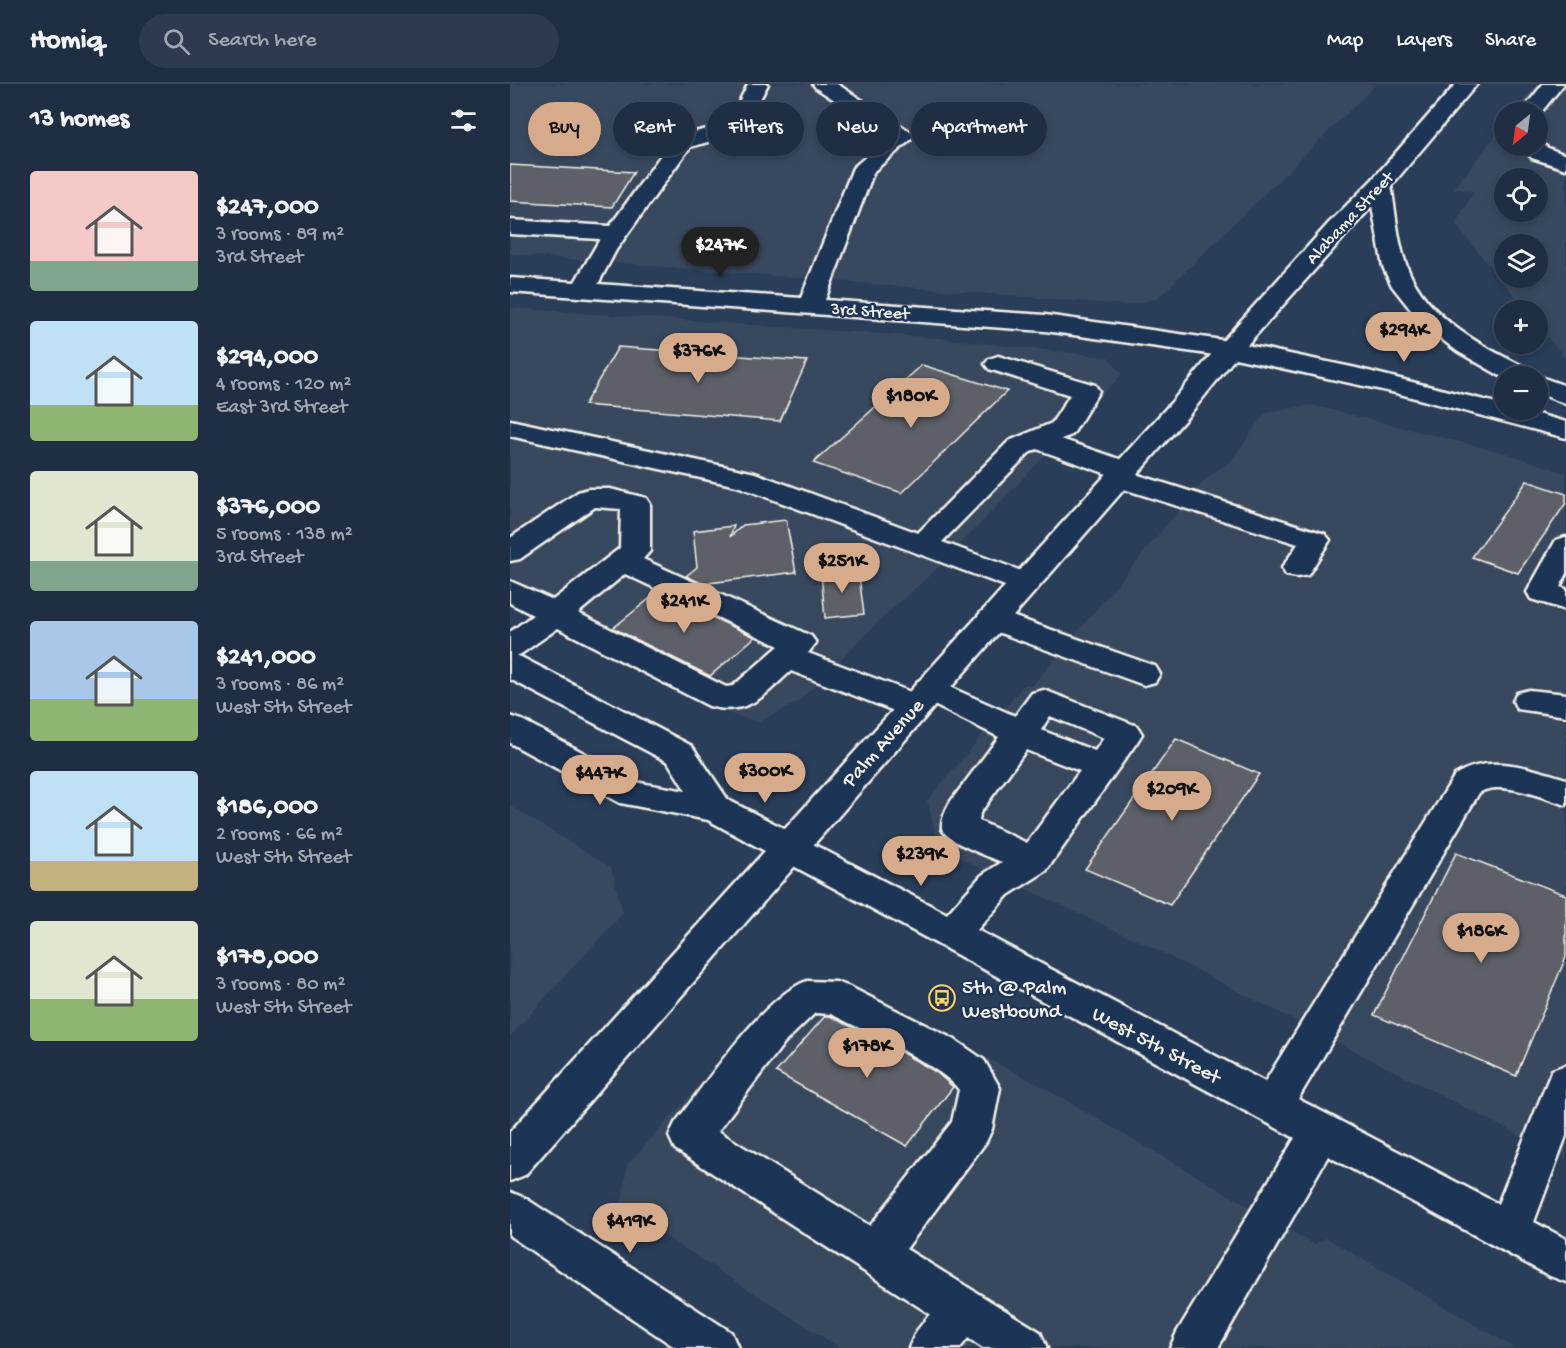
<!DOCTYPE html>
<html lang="en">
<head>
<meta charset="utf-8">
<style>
	:root { --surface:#202e44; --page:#2d3a4f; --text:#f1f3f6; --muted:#a2a8b2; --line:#3d4a5d; --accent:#d6ab8b }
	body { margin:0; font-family:"Gochi Hand",sans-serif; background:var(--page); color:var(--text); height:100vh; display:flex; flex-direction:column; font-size:22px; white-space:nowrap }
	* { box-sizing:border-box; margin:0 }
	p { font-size:20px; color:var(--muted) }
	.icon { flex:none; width:33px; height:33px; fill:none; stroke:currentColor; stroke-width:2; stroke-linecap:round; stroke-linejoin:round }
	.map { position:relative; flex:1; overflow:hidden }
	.drawer { display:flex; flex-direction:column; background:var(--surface); width:510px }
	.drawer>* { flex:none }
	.banner { position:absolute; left:18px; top:18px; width:570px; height:54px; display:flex; gap:12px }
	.needle { width:39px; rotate:209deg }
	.controls { position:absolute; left:984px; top:18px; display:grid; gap:12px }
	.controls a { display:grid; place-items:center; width:54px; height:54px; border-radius:50%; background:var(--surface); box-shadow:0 3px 9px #0003,0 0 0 2px var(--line); font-size:30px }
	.price { position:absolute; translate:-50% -51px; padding:0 14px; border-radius:21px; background:var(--accent); color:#111; font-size:20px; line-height:39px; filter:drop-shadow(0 2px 3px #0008) }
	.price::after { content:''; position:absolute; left:50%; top:36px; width:18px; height:14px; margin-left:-9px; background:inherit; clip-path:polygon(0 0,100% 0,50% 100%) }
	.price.selected { background:#222; color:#fff }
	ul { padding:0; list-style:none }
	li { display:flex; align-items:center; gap:18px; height:150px; padding:0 30px }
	li span { display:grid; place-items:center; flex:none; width:168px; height:120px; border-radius:6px; color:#555 }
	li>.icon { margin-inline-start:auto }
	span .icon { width:72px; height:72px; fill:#fffc; stroke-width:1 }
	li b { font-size:26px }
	h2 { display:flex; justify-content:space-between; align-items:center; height:72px; padding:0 30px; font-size:26px }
	.tag { padding:0 21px; border-radius:27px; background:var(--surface); box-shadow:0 3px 9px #0003,0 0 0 2px var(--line); font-size:21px; line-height:54px }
	.tag.selected { background:var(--accent); color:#111 }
	header { display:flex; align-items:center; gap:36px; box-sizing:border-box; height:84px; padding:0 30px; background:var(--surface); border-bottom:2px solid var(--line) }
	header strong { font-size:28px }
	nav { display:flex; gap:33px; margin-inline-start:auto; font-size:21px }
	.search { width:420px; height:54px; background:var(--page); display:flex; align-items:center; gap:15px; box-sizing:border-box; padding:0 21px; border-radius:33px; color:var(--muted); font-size:22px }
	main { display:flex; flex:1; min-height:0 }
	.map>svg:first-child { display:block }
	.built { fill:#39485e; fill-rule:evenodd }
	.building { fill:#5d6168; stroke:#f4f1e8; stroke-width:1.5 }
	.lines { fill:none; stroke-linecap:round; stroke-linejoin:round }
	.minor-casing { stroke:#f4f1e8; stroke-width:5 }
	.major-casing { stroke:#f4f1e8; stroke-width:5 }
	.minor { fill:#1d3557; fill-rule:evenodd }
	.major { fill:#1d3557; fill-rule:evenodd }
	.labels { text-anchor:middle; stroke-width:5; stroke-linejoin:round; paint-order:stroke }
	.far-street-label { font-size:18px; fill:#f4f1e8; stroke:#1d3557 }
	.street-label { font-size:21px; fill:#f4f1e8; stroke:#1d3557 }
	.poi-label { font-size:21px; fill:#f4f1e8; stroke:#1d3557; text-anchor:start }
</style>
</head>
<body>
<header>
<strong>Homiq</strong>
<div class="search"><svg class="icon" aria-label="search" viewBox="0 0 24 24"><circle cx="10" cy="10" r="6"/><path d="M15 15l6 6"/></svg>Search here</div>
<nav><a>Map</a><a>Layers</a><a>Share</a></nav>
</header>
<main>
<section class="drawer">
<h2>13 homes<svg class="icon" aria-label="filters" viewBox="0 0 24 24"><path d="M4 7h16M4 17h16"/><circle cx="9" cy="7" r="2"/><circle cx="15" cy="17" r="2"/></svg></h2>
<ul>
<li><span style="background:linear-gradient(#f6c9c9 75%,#7fa58c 0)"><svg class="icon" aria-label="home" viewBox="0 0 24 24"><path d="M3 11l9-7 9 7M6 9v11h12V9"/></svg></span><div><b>$247,000</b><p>3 rooms · 89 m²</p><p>3rd Street</p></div></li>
<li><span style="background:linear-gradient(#bfe0f5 70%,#8fb573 0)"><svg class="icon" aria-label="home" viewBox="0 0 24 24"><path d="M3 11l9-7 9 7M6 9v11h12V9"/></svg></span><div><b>$294,000</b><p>4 rooms · 120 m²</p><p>East 3rd Street</p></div></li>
<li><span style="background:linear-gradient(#dfe7d0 75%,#7fa58c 0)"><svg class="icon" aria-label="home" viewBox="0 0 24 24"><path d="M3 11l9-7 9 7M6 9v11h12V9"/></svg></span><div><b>$376,000</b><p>5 rooms · 138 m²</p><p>3rd Street</p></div></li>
<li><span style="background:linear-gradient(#a9c7e8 65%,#8fb573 0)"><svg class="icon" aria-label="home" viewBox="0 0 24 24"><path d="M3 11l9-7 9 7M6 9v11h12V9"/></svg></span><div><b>$241,000</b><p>3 rooms · 86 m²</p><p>West 5th Street</p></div></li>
<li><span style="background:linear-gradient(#bfe0f5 75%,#c2b280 0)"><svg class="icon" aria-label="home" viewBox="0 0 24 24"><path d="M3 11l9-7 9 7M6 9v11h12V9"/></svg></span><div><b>$186,000</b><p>2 rooms · 66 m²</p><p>West 5th Street</p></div></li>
<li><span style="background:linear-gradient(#dfe7d0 65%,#8fb573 0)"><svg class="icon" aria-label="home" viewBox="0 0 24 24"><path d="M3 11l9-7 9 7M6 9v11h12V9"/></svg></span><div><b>$178,000</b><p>3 rooms · 80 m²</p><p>West 5th Street</p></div></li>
</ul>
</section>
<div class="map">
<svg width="1056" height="1264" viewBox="0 0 1056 1264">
	<rect width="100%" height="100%" fill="#2a3e5a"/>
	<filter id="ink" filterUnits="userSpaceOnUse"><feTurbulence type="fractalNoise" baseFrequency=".0167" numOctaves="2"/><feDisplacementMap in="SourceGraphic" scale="12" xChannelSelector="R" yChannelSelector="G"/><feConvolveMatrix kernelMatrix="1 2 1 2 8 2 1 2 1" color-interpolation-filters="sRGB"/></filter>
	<g filter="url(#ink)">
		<path class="built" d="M0 0H867L647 215 615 221 0 170Z
			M1027 0H1056V275L1028 241V226H1016L945 140 964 108 944 104 994 41V62H1028V28H1004ZM994 94H1028V128H994ZM994 160H1028V194H994Z
			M0 224 428 254 598 273 612 290 432 480 370 536 288 618 248 638 218 629 0 518Z
			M801 321 995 369 1056 389V1075L643 864 430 765 417 717 515 600 522 602 696 394 720 378 755 329Z
			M0 722 101 783 113 829 0 952Z
			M333 901 524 998 804 1160 817 1154 1005 1264H330L111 1124 117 1081 269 914Z"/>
		<path class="building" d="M0 81 124 88 102 123 0 117Z
			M108 263 297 277 270 337 74 321Z
			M412 281 497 307 392 409 303 379Z
			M1017 397 1056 410V419L1008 489 962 473Z
			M276 436 286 488 199 499 198 502 176 492 187 483 183 447 224 442 220 453 233 441Z
			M348 485 354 530 315 534 311 489Z
			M148 508 245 553 200 592 103 544Z
			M666 655 749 690 660 821 575 785Z
			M946 769 1056 811V873L1006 992 864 931Z
			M315 932H320L389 967 426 988 443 1003 397 1062 266 988Z"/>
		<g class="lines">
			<g class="minor-casing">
				<path id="minor" d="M238 0H258L233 48 180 63 106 166 88 200 291 214 343 84 380 52 306 4 303 0H327L401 48 405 52 364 87 315 216 535 231 719 257 728 260 732 265 728 270 719 273 535 247 0 208V194L65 198 90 155 0 150V136L100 142 164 53 218 40Z
					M1033 0H1054L1028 32V28H1011Z
					M1028 57 1038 64 1056 71V85L1022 74 1010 62H1028Z
					M488 272 585 301 589 307 566 345 562 351 551 355 624 380 628 386 625 390 815 450 820 456 798 491 787 493 776 491 772 484 788 460 598 400 594 394 597 390 527 365 519 369 432 458 525 492 529 499 525 506 514 509 227 402 0 352V336L245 389 408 449 499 357 542 339 560 311 479 285 475 280 479 275Z
					M78 405H100L136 414 140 420V467L133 475 301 552 306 559 298 569 406 610 403 605 408 597 419 594 505 632 522 609 534 606 627 642 632 650 627 658 536 787 498 811 467 846 755 998 945 691C979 669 1020 684 1056 695V721C1034 714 989 695 969 709L788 1015 988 1120 1042 986 1056 981V1052L1024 1138 1056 1155V1198L1040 1192 818 1072 708 1264H660L667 1248 785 1054 265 772 260 763 265 754 278 750 291 754 437 830 472 791 492 778C480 773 434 757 432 744 431 735 437 724 441 717L489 653 418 618 420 622 416 630 404 633 392 630 281 587C255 610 239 633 199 622L48 544 11 570 0 574V548L23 531 0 519V497L43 516 110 464 111 425 85 423 10 475 0 477V454L68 408ZM115 490 269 562 223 602 216 603 68 529ZM540 632 594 654 585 667 531 646ZM516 666 570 687 517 759 469 737 470 729Z
					M1056 453V491L1050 503 1056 505V526L1021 515 1017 508 1046 456Z
					M482 525 645 582 650 590 645 598 634 601 471 542 466 535 471 528Z
					M1019 606 1056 610V632L1007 625 1003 617 1007 609Z
					M297 897 326 898 340 903 445 956 474 976 490 1004 482 1045 476 1058 396 1165 530 1248 537 1264H473L458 1254 450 1264H399L406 1248 420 1230 165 1065 159 1052 165 1039C195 1001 253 912 297 897ZM305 929 321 930C348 944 435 983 449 1006L442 1038 360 1142 208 1047 274 959Z
					M0 1108 15 1114 221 1248 228 1264H166L0 1152Z"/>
			</g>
			<g class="major-casing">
				<path id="major" d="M946 0H967L881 102C886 128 887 157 897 183 917 235 974 264 1021 286L1025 292 994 294 947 267 912 240 882 202 873 183 862 122 737 261 846 284 994 321V326H1013L1056 338V354L886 309 725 274 679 331 15 1091 0 1097V1048L255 767 198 736 110 719 0 659V632L12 636 130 699 176 707 158 678 0 595V570L11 573 182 662 218 716 275 745 661 319 710 260 819 139 862 96Z
					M1026 292H1028L1056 302V320L1028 309Z"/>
			</g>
			<use href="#minor" class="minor"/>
			<use href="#major" class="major"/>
		</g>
	</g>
	<defs>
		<g id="bus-ring" transform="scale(1.35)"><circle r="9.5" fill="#1d3557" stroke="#ffd166" stroke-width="1.5"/><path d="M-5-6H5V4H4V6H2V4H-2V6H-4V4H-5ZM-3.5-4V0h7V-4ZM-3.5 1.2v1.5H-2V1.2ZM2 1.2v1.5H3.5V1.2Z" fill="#ffd166"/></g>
	</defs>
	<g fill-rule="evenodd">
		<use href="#bus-ring" x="432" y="914"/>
	</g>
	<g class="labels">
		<g class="far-street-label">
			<text transform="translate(839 133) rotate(-47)" y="6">Alabama Street</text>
			<text transform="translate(360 226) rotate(4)" y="6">3rd Street</text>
		</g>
		<g class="street-label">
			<text transform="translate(372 658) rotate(-48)" y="7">Palm Avenue</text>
			<text transform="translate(647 960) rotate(28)" y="7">West 5th Street</text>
		</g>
		<g class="poi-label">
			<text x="452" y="909">5th @ Palm<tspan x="452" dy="24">Westbound</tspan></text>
		</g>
	</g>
</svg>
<div class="controls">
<a><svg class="needle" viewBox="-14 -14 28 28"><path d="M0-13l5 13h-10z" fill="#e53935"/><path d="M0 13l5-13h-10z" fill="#a2a8b2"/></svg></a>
<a><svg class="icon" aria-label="locate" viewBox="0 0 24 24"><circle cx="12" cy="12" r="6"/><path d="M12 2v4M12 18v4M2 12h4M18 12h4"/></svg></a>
<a><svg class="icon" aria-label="layers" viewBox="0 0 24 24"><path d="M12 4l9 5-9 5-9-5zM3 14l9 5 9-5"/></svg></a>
<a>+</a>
<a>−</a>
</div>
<b class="price selected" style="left:210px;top:194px">$247K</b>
<b class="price" style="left:894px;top:279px">$294K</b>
<b class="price" style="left:188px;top:300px">$376K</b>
<b class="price" style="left:401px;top:345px">$180K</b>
<b class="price" style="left:332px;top:510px">$251K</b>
<b class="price" style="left:174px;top:550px">$241K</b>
<b class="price" style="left:255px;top:720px">$300K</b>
<b class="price" style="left:90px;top:722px">$447K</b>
<b class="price" style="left:662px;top:738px">$209K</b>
<b class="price" style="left:411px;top:803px">$239K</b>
<b class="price" style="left:971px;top:880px">$186K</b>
<b class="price" style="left:357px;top:995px">$178K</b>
<b class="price" style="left:120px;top:1170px">$419K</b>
<div class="banner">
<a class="tag selected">Buy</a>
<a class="tag">Rent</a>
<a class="tag">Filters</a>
<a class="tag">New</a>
<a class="tag">Apartment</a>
</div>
</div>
</main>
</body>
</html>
